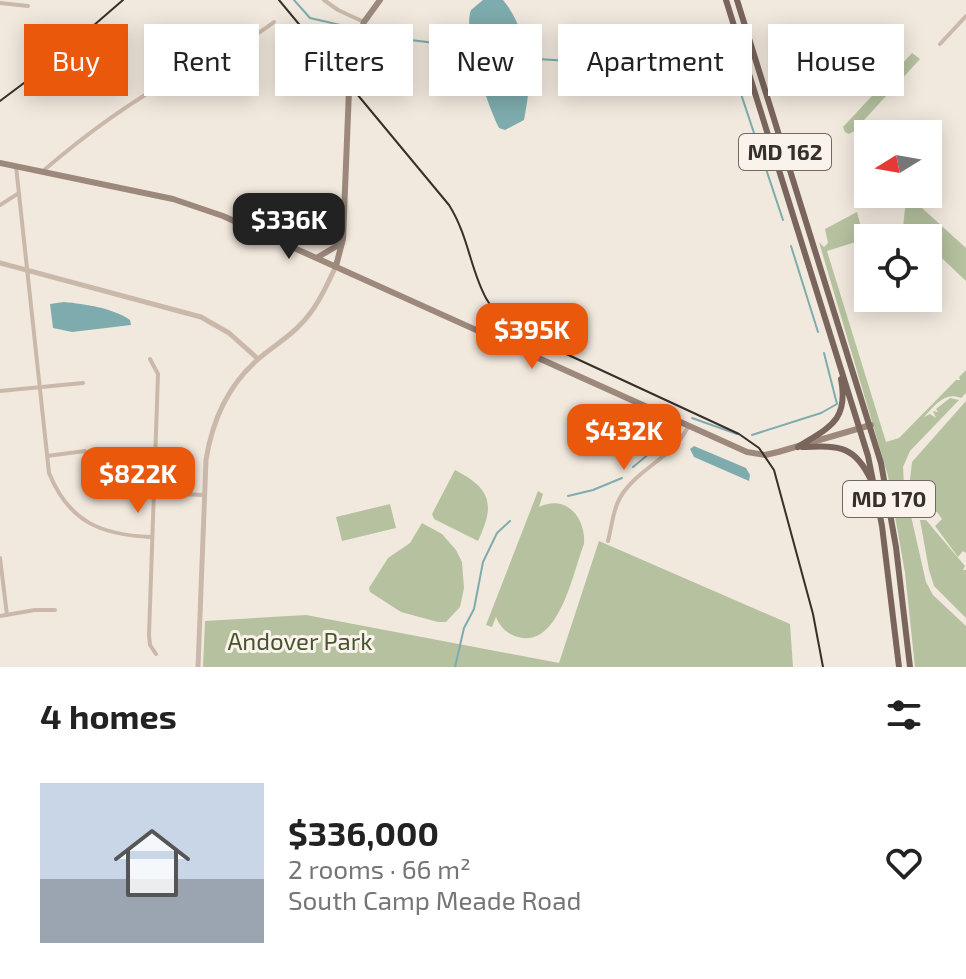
<!DOCTYPE html>
<html lang="en">
<head>
<meta charset="utf-8">
<style>
	:root { --surface:#fff; --page:#f6f6f6; --text:#222; --muted:#767676; --line:#e0e0e0; --accent:#ea580c }
	body { margin:0; font-family:"Exo 2",sans-serif; background:var(--page); color:var(--text); height:100vh; display:flex; flex-direction:column; font-size:30px; white-space:nowrap }
	* { box-sizing:border-box; margin:0 }
	p { font-size:26px; color:var(--muted) }
	.icon { flex:none; width:44px; height:44px; fill:none; stroke:currentColor; stroke-width:2; stroke-linecap:round; stroke-linejoin:round }
	.map { position:relative; height:667px; overflow:hidden }
	.details { display:flex; flex-direction:column; background:var(--surface); flex:1 }
	.details>* { flex:none }
	.top-card { position:absolute; left:24px; top:24px; width:918px; height:72px; display:flex; gap:16px }
	.needle { width:52px; rotate:259deg }
	.buttons { position:absolute; left:854px; top:120px; display:grid; gap:16px }
	.buttons a { display:grid; place-items:center; width:88px; height:88px; border-radius:0px; background:var(--surface); box-shadow:0 4px 20px #0003; font-size:40px }
	.price { position:absolute; translate:-50% -68px; padding:0 18px; border-radius:16px; background:var(--accent); color:#fff; font-size:26px; line-height:52px; filter:drop-shadow(0 2px 4px #0008) }
	.price::after { content:''; position:absolute; left:50%; top:48px; width:24px; height:18px; margin-left:-12px; background:inherit; clip-path:polygon(0 0,100% 0,50% 100%) }
	.price.active { background:#222; color:#fff }
	ul { padding:0; list-style:none }
	li { display:flex; align-items:center; gap:24px; height:200px; padding:0 40px }
	li+li { border-top:2px solid var(--line) }
	li span { display:grid; place-items:center; flex:none; width:224px; height:160px; border-radius:0px; color:#555 }
	li>.icon { margin-inline-start:auto }
	span .icon { width:96px; height:96px; fill:#fffc; stroke-width:1 }
	li b { font-size:34px }
	h2 { display:flex; justify-content:space-between; align-items:center; height:96px; padding:0 40px; font-size:34px }
	.tag { padding:0 28px; border-radius:0px; background:var(--surface); box-shadow:0 4px 20px #0003; font-size:28px; line-height:72px }
	.tag.active { background:var(--accent); color:#fff }
	.map>svg:first-child { display:block }
	.green { fill:#b5c19f }
	.water { fill:#7eacae }
	.lines { fill:none; stroke-linecap:round; stroke-linejoin:round }
	.stream { stroke:#7eacae; stroke-width:2 }
	.minor { stroke:#cab9aa; stroke-width:4 }
	.tertiary { stroke:#cab9aa; stroke-width:5 }
	.secondary { stroke:#9d887c; stroke-width:6 }
	.primary { stroke:#79655b; stroke-width:6 }
	.tram { stroke:#382e2a; stroke-width:2 }
	.labels { text-anchor:middle; stroke-width:6; stroke-linejoin:round; paint-order:stroke }
	.shield { fill:#f9f3eb; stroke:#726964; stroke-width:2 }
	.shield-label { font-size:22px; font-weight:bold; fill:#382e2a }
	.park-label { font-size:24px; fill:#47552e; stroke:#f9f3eb }
</style>
</head>
<body>
<div class="map">
<svg width="966" height="667" viewBox="0 0 966 667">
	<rect width="100%" height="100%" fill="#f2e9de"/>
	<path class="green" d="M662 45 667 59 617 73 610 50 639 51Z
		M912 53 920 59 854 131 849 134 845 132 843 127Z
		M911 198 966 248V281L928 245V238H920L907 225 903 227 906 200Z
		M857 212 864 239 861 237 862 240 827 251 886 442 899 438 956 380H960L959 377 966 370V393L961 398C945 391 934 406 924 417L930 414 936 418 933 411 938 412 936 409 950 398 959 400 910 451 903 467 904 485 926 582 933 595 966 626V667H915L905 573 888 476 819 242 824 247 828 243 825 229Z
		M966 401V553L963 551 958 557 935 526 942 519 937 512 926 511 924 515H917L910 480 912 462Z
		M455 470C492 489 495 505 478 541L434 519 432 514Z
		M538 491 543 494 539 507C566 494 586 517 584 544 573 572 559 649 518 637 507 634 500 627 496 617L492 627 486 625Z
		M390 504 396 528 342 541 336 517Z
		M920 520H926L965 566 963 570H966V618L934 586 929 570Z
		M422 523 442 534 456 550 462 562 464 588 460 607 446 622H438L401 612 370 592 369 588 388 558 410 543Z
		M599 541 790 624 793 667H203L205 621 306 615 559 663Z"/>
	<path class="water" d="M483 0H503C518 17 521 39 536 56 535 63 530 67 530 75 529 90 527 104 524 120L505 130 499 128C488 106 462 32 471 10Z
		M64 302C85 304 113 308 130 320L131 325 72 332 53 328 50 304Z
		M694 446 746 468 750 475 749 481 694 457 690 449Z"/>
	<g class="lines">
		<path class="stream" d="M294 0 310 18 349 27
			M377 36 452 45
			M468 47H476
			M675 50 715 37 723 40 783 220
			M537 59 604 63
			M616 62 638 60 664 52
			M791 246 818 332
			M692 418 737 434
			M752 435 821 413 837 404 824 353
			M633 467 656 448 669 432
			M568 496 593 490 622 478
			M455 667 464 628 474 609 483 562 497 533 510 521"/>
		<path class="minor" d="M324 0 338 10 364 22
			M0 3 28 6
			M940 44 966 16
			M16 166 49 473C69 522 101 535 151 537
			M43 171C86 134 131 101 181 74 212 57 246 44 274 22
			M0 205 19 193
			M150 359 158 374 149 635 150 645 156 654
			M0 391 83 383
			M47 456 85 451
			M153 493 204 495
			M608 541C612 526 613 507 623 493 641 467 673 457 688 427
			M0 558 7 615
			M0 616 35 610H55"/>
		<path class="tertiary" d="M0 263 201 317 229 333 258 359
			M198 667 206 460C212 422 227 387 256 361 270 348 287 339 300 325 317 308 326 287 336 266"/>
		<path class="secondary" d="M0 163 173 199 223 216 747 452 765 455 778 452 871 425
			M318 257 342 243
			M336 266 343 239 350 65 364 22 380 0"/>
		<path class="primary" d="M726 0 868 456 882 526 899 667
			M737 0 881 463 896 547 910 667
			M798 447C829 427 849 421 841 379
			M802 447C838 446 854 444 871 480"/>
		<path class="tram" d="M279 0 449 205C478 251 468 303 521 333L739 434 759 448 774 470 813 614 823 667
			M0 101 48 65 123 0"/>
	</g>
	<g class="labels">
		<g class="shield">
			<rect x="739" y="134" width="92" height="36" rx="6"/>
			<rect x="843" y="481" width="92" height="36" rx="6"/>
		</g>
		<g class="shield-label">
			<text x="785" y="160">MD 162</text>
			<text x="889" y="507">MD 170</text>
		</g>
		<g class="park-label">
			<text x="300" y="650">Andover Park</text>
		</g>
	</g>
</svg>
<div class="buttons">
<a><svg class="needle" viewBox="-14 -14 28 28"><path d="M0-13l5 13h-10z" fill="#e53935"/><path d="M0 13l5-13h-10z" fill="#767676"/></svg></a>
<a><svg class="icon" aria-label="locate" viewBox="0 0 24 24"><circle cx="12" cy="12" r="6"/><path d="M12 2v4M12 18v4M2 12h4M18 12h4"/></svg></a>
</div>
<b class="price active" style="left:289px;top:261px">$336K</b>
<b class="price" style="left:532px;top:371px">$395K</b>
<b class="price" style="left:624px;top:472px">$432K</b>
<b class="price" style="left:138px;top:515px">$822K</b>
<div class="top-card">
<a class="tag active">Buy</a>
<a class="tag">Rent</a>
<a class="tag">Filters</a>
<a class="tag">New</a>
<a class="tag">Apartment</a>
<a class="tag">House</a>
</div>
</div>
<section class="details">
<h2>4 homes<svg class="icon" aria-label="filters" viewBox="0 0 24 24"><path d="M4 7h16M4 17h16"/><circle cx="9" cy="7" r="2"/><circle cx="15" cy="17" r="2"/></svg></h2>
<ul>
<li><span style="background:linear-gradient(#c9d6e8 60%,#9aa5b1 0)"><svg class="icon" aria-label="home" viewBox="0 0 24 24"><path d="M3 11l9-7 9 7M6 9v11h12V9"/></svg></span><div><b>$336,000</b><p>2 rooms · 66 m²</p><p>South Camp Meade Road</p></div><svg class="icon" aria-label="heart" viewBox="0 0 24 24"><path d="M12 20l-8-8c-3-5 5-10 8-4 3-6 11-1 8 4z"/></svg></li>
</ul>
</section>
</body>
</html>
